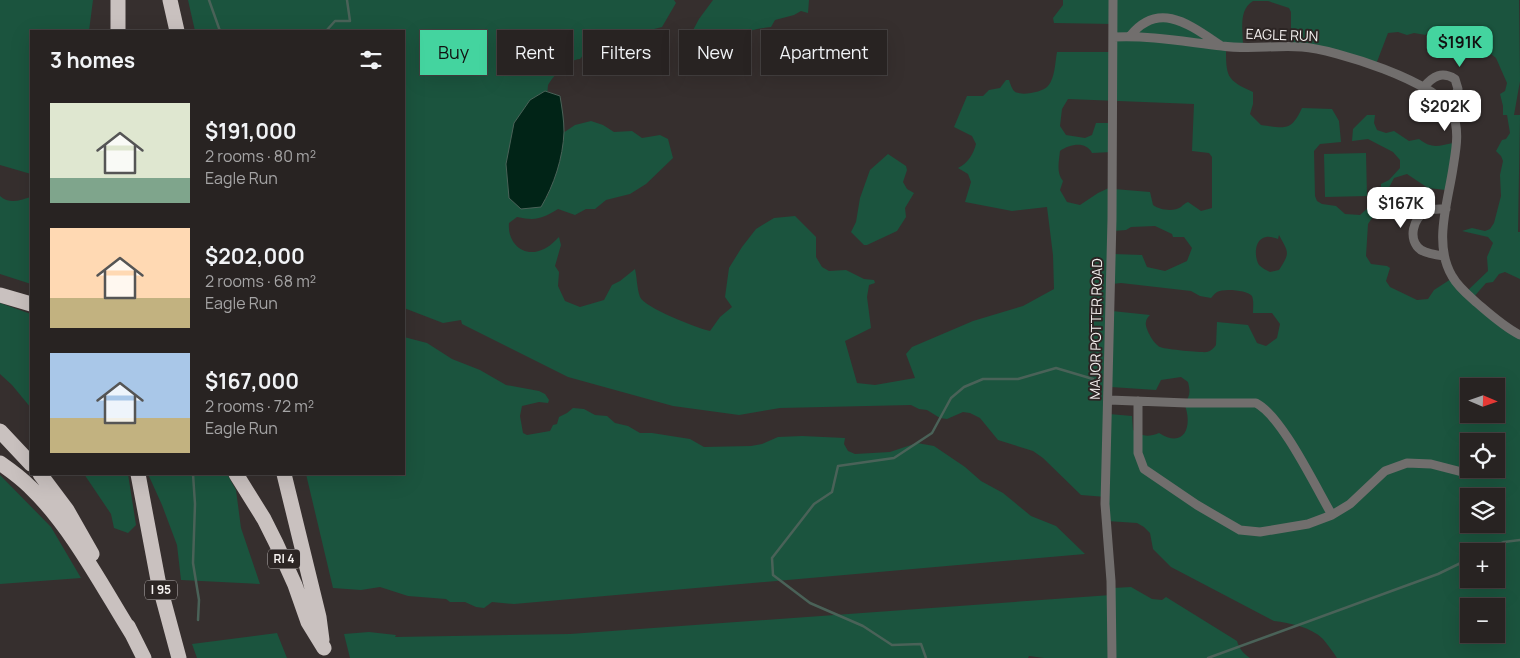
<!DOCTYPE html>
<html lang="en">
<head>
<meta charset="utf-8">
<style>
	:root { --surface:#282322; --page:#342f2f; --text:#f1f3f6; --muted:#a5a4a5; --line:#444040; --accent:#44d49f }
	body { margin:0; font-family:Manrope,sans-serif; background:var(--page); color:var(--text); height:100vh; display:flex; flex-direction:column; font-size:19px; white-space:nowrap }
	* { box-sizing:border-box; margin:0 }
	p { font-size:16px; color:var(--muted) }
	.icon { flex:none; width:28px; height:28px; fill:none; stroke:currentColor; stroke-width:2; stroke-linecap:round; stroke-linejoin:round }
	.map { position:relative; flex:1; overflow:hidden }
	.sheet { position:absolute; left:30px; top:30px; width:375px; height:445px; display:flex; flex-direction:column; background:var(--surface); border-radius:0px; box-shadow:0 5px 20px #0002,0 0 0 1px var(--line) }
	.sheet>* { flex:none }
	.top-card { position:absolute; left:420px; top:30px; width:475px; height:45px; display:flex; gap:10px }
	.needle { width:32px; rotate:92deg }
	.controls { position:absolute; left:1460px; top:378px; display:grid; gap:10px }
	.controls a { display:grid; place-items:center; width:45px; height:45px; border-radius:0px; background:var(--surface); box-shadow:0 5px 20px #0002,0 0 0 1px var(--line); font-size:25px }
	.price { position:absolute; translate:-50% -42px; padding:0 11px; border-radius:10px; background:#fff; color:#222; font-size:16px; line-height:32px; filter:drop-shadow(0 1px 2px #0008) }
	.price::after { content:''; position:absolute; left:50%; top:30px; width:15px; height:11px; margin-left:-8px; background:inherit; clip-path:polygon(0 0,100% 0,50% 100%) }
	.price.current { background:var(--accent); color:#111 }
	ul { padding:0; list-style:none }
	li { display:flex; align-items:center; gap:15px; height:125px; padding:0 20px }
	li span { display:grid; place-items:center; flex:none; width:140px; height:100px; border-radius:0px; color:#555 }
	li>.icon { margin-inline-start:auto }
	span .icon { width:60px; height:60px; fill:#fffc; stroke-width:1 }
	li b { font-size:21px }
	h2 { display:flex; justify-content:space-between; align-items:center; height:60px; padding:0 20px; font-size:21px }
	.tag { padding:0 18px; border-radius:0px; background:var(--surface); box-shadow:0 5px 20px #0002,0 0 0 1px var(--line); font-size:18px; line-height:45px }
	.tag.current { background:var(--accent); color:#111 }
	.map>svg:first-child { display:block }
	.green { fill:#1b543e; fill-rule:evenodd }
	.water { fill:#012417; stroke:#4a6258 }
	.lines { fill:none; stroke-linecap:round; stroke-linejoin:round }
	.stream { stroke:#4a6258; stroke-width:2.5 }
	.street { stroke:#716e6d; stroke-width:9 }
	.highway { stroke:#c9c1bf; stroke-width:15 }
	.labels { text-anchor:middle; stroke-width:4; stroke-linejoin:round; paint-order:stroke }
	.shield { fill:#2c2524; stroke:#b9b4b4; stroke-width:1 }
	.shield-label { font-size:12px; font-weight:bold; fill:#f6f2f1 }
	.street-label { font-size:14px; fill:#f6f2f1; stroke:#2c2524 }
</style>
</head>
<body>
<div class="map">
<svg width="1520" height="658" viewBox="0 0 1520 658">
	<rect width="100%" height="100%" fill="#362f2e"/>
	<path class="green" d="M0 0H93L89 31H31V174L0 165Z
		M188 0H674L676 3 662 27 611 40 597 51 585 53 580 59C567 60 555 74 548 85L538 201 548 196 549 172 563 133 575 125 591 121 603 125 614 132 632 131 642 138 660 135 668 139 673 158 646 184 630 194 606 200 595 209H586L575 215 558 209C541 219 536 221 517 217L509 223C507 243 524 259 544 249 549 247 555 241 559 237L561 245 555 266 559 272 558 286 565 301 580 307 604 300 612 285 620 281 635 269C637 278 637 289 640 297 645 308 697 328 710 331L720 317 732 307 725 297 729 268 742 247 756 229 774 218 795 216 816 237V257L822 267 829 271 846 270 864 279 874 280 875 283 869 285 867 297 871 328 845 341 857 383 875 385 915 378 906 354 912 347 973 321 1023 306 1054 289 1053 255 1047 207 1012 211 965 202 971 182 968 174 958 168C968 163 973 155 976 144L972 136 954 127 967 96H983L989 90 1000 88 1006 80H1009C1010 83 1012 89 1014 91 1020 97 1043 92 1048 86 1055 78 1055 63 1057 52H1112L1113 24 1054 23 1053 18 1063 5V0H1519L1520 81 1514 115H1520L1518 232H1520V279L1505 272 1499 274 1493 282 1486 283 1472 299 1520 334V658H1337C1333 652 1328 645 1323 639 1311 627 1290 623 1274 621L1171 567 1153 549 1150 533 1144 527 1137 523 1107 521 1106 497 1081 495 1043 458 1033 451 998 440 980 418 970 413 963 412 947 419 940 418 927 410 919 409 911 405 780 408 739 415 673 406 568 377 462 324 461 320 443 323 404 308V31H195ZM1253 1H1268L1289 8 1291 12V44L1375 67 1388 33 1398 32 1407 35 1414 33 1426 35 1429 29C1445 24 1456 33 1469 42L1471 54 1486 50 1496 58 1507 83 1505 91 1500 94 1503 106V115H1507L1510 133 1506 139 1502 140 1496 151 1501 156 1503 161 1500 175 1501 196 1494 223 1490 229 1485 231 1472 228 1462 231 1488 237 1493 243 1487 257 1488 271 1465 293 1451 279 1434 290 1428 299 1417 300 1390 287 1386 281 1390 268 1387 266 1371 264 1366 256 1368 224 1372 218 1382 215 1380 205 1394 178 1407 174 1428 188 1446 190 1453 143C1438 146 1432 149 1419 139L1409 141 1394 131 1386 133 1377 130 1374 123 1375 115H1367L1353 129 1352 141 1368 139 1393 152 1400 160V168L1389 180 1381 184V198L1378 204 1370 206 1360 215 1345 214 1336 206 1322 204 1317 201 1315 196 1314 151 1320 144 1341 142 1339 121 1332 109 1302 108C1291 132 1285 128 1261 125L1250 114 1253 104V92C1226 80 1226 76 1226 47L1243 46C1243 31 1238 10 1253 1ZM1068 99 1194 104 1192 151 1209 153 1212 157V208L1201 211 1188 202C1185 203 1183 205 1181 207 1174 212 1159 210 1153 205L1150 192 1114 189 1113 186 1098 193 1080 205 1067 202 1060 190 1063 181C1056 173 1059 161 1060 151 1070 144 1086 141 1092 153L1112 152V123H1096L1092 135 1085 138 1066 135 1060 126 1062 109ZM1155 226 1172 234 1173 237H1184L1192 248 1187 261 1165 271 1147 267 1142 255 1113 254V231L1126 230 1131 227ZM1279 235C1288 252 1291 252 1279 270L1270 272C1266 270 1262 268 1259 265 1254 257 1254 239 1266 237 1270 236 1274 238 1278 239ZM1121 283 1191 291 1200 296 1211 298C1213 296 1214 294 1217 292 1223 288 1248 290 1252 296 1254 301 1253 307 1253 313H1272L1280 324 1277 338 1266 346 1257 343 1248 325 1217 322 1216 345C1214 348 1211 351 1207 352 1203 353 1163 349 1160 347 1154 345 1144 327 1146 322 1146 319 1148 317 1150 315L1112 311V284ZM1181 377 1188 382C1190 390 1191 397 1184 403 1193 424 1186 450 1159 433 1149 437 1142 437 1133 430L1132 416 1109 414 1111 387 1156 390 1161 380ZM1469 386H1496V414H1469ZM1469 441H1496V469H1469ZM1469 496H1496V524H1469ZM1469 551H1496V579H1469ZM1469 606H1496V634H1469Z
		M713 0H809L808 13 801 11 794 15 775 20 771 27C757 29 745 29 738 43 716 47 708 52 691 34L699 19Z
		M1366 153 1367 196 1325 197 1324 154Z
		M888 154 906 166 907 170 903 182 907 189 914 193 905 208 906 217 897 231 867 245H864L851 232 856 222 860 198 870 170Z
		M0 196C10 205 20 200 31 197V284L0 274Z
		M0 303 31 314V408L12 385 0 374Z
		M404 337 427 343 452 359 480 370 506 385 539 391 545 394 549 400 548 403 539 402 522 406 520 416 523 433 527 435 550 431 553 425 557 424 559 417 567 413 573 408 584 409 595 415 607 416 615 423 628 426 640 433H652L690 439 704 447 751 446 762 444 778 437 802 436 845 438 844 444 848 451 855 454 890 452 917 443 934 446 965 467 981 481 1003 493 1031 516 1056 526 1085 554 514 604 492 602 484 608 476 607 465 602H450L446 599 408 596 380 587 361 590 333 588 306 474H404Z
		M84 474H128L136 525 128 533 114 528 111 514Z
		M148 474H227L236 490 241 528 260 584 181 580 177 545 162 505Z
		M0 475 51 527 81 578 0 584Z
		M1131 587 1152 599 1162 600 1166 597 1237 641C1239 649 1244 654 1250 658H1044L1029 656 1028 658H350L344 634 369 632 396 635 395 637 570 634 1111 595 1113 588Z
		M277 633 287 658H197L192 644Z"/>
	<path class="water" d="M545 91 560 96C562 108 564 120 564 132 563 158 554 185 541 207L521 209 509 198 506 164 514 123 530 100Z"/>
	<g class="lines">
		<path class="stream" d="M209 0 220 31
			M326 31 335 21H350L347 0
			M193 474 195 504 193 563 199 600 198 620
			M1485 551 1504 542 1520 540
			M926 658 921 644 892 645 863 626 810 603 773 575 772 558 814 504 832 492 838 466 894 458 932 433 951 398 964 387 983 379H1018L1056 368 1093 379
			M1208 658 1438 574 1469 559"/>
		<path class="street" d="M1130 36C1159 0 1190 25 1220 45
			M1113 37C1150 35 1186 42 1222 46 1249 50 1275 45 1302 47 1334 49 1438 82 1452 112 1460 130 1456 149 1453 168 1448 202 1433 244 1452 276 1458 287 1468 295 1477 303 1491 315 1504 327 1520 335
			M1424 87C1433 76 1442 71 1455 79L1458 89 1450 109
			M1444 256C1436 255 1428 254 1421 250 1407 240 1413 217 1427 211 1433 208 1440 209 1446 209
			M1109 400 1187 403H1256C1282 416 1316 488 1332 515
			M1138 401V453L1144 469 1197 505 1240 530 1260 532 1308 524 1332 515 1350 504 1385 471 1407 463 1431 464 1462 472
			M1112 658 1111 581 1105 504 1112 219 1113 0"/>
		<path class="highway" d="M118 0V31
			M170 0 177 31
			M0 295 31 304
			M0 431 31 464
			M0 463C10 470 21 478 30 487 71 526 102 586 132 634
			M40 474 67 510 92 554
			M138 474 158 580 179 658
			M236 474 264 519 276 543 295 585 308 622 324 648
			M284 474 319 617 322 640
			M128 626 144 658"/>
	</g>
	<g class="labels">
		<g class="shield">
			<rect x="268" y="549.5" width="32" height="19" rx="4"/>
			<rect x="145" y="580.5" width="32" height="19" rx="4"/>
		</g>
		<g class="shield-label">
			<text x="284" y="563">RI 4</text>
			<text x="161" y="594">I 95</text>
		</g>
		<g class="street-label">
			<text transform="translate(1282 35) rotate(2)" y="5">EAGLE RUN</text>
			<text transform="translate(1096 329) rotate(-89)" y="5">MAJOR POTTER ROAD</text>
		</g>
	</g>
</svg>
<div class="controls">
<a><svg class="needle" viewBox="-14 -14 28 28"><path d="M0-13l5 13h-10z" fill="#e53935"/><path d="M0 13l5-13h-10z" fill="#a5a4a5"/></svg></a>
<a><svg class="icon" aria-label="locate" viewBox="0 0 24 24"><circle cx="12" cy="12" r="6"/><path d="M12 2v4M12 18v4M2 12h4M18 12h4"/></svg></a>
<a><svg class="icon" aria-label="layers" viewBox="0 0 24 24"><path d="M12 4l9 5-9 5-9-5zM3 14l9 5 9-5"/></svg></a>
<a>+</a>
<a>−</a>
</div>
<b class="price current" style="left:1460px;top:68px">$191K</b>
<b class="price" style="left:1445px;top:132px">$202K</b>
<b class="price" style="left:1401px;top:229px">$167K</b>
<div class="top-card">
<a class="tag current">Buy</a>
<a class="tag">Rent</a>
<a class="tag">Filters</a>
<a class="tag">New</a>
<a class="tag">Apartment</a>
</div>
<section class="sheet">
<h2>3 homes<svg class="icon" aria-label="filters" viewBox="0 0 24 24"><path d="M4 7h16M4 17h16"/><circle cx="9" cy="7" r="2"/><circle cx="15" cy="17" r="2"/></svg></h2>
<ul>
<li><span style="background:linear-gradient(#dfe7d0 75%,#7fa58c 0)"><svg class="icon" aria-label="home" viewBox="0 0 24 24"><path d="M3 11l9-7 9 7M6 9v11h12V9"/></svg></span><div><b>$191,000</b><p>2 rooms · 80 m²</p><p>Eagle Run</p></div></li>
<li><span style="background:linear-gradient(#ffd9b3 70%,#c2b280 0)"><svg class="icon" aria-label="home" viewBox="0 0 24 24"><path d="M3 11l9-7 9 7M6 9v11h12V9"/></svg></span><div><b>$202,000</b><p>2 rooms · 68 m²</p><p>Eagle Run</p></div></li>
<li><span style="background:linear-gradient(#a9c7e8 65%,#c2b280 0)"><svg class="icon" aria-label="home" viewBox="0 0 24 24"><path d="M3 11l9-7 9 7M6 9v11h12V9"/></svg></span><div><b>$167,000</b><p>2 rooms · 72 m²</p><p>Eagle Run</p></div></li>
</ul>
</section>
</div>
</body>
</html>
